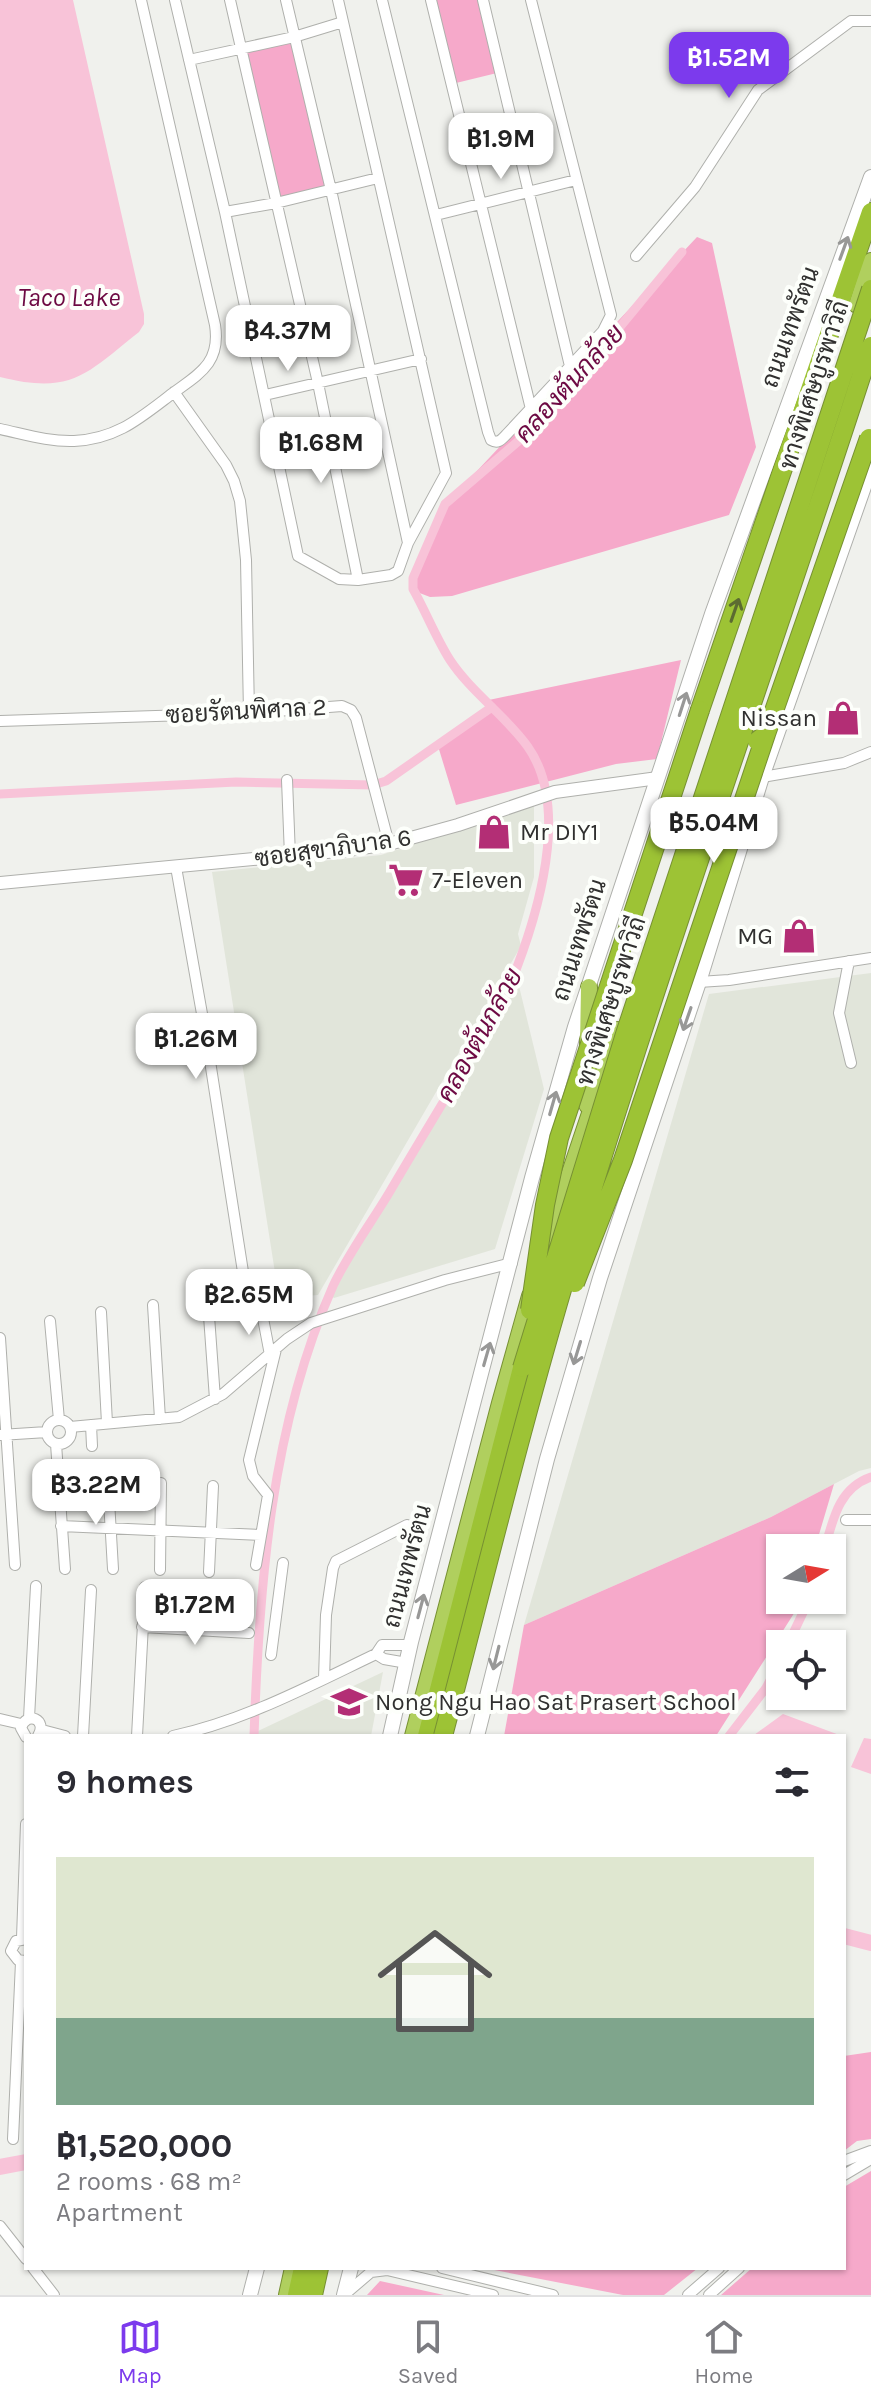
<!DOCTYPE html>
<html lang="en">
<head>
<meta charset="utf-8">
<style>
	:root { --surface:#fff; --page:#f7f7f7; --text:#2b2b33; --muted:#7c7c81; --line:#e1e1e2; --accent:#7c3aed }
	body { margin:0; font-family:Karla,Sarabun,sans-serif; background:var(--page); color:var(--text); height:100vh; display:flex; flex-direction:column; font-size:30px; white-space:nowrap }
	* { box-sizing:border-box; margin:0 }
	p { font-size:26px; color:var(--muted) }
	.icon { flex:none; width:44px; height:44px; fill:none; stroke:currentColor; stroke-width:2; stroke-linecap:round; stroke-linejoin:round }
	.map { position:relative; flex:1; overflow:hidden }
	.details { position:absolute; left:24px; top:1734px; width:822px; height:536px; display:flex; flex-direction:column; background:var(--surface); border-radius:0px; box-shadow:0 2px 6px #0004 }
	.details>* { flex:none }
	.needle { width:52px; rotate:79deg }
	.fabs { position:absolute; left:766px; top:1534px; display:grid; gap:16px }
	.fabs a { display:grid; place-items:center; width:80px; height:80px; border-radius:0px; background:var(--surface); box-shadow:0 2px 6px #0004; font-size:40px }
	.price { position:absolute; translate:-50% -68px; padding:0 18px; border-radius:16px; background:#fff; color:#222; font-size:26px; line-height:52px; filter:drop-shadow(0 2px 4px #0008) }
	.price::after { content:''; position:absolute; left:50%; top:48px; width:24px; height:18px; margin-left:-12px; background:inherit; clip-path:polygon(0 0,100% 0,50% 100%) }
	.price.current { background:var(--accent); color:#fff }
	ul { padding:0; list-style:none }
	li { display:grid; align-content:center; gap:16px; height:424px; padding:0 32px }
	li+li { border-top:2px solid var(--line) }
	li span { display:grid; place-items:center; height:248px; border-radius:0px; color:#555 }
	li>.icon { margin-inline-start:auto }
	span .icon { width:144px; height:144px; fill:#fffc; stroke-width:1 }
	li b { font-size:34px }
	h2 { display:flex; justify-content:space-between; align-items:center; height:96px; padding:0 32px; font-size:34px }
	.tab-bar { display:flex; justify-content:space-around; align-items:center; height:112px; border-top:2px solid var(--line); background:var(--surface); font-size:22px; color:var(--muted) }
	.tab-bar a { display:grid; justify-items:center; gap:4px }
	.tab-bar .current { color:var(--accent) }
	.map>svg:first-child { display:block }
	.built { fill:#e1e5da }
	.green { fill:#f6a9ca }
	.water { fill:#f8c3d8 }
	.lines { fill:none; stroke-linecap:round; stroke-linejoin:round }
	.canal { stroke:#f8c3d8; stroke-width:9 }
	.river { stroke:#f8c3d8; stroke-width:16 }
	.minor-casing { stroke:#afb0ac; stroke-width:12 }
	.tertiary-casing { stroke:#afb0ac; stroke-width:14 }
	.secondary-casing { stroke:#afb0ac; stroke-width:16 }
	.trunk-casing { stroke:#779033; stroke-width:18 }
	.motorway-casing { stroke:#779033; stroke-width:20 }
	.minor { stroke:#fff; stroke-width:10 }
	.tertiary { stroke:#fff; stroke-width:12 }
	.secondary { stroke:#fff; stroke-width:14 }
	.trunk { stroke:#b0cf5e; stroke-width:16 }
	.motorway { stroke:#9dc335; stroke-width:18 }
	.motorway-bridge-casing { stroke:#779033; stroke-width:20; stroke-linecap:butt }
	.motorway-bridge { stroke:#9dc335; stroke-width:18 }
	.oneway { stroke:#989897 }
	.oneway2 { stroke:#5c6b31 }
	.labels { text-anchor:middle; stroke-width:8; stroke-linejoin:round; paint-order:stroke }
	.street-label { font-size:24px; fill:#30302f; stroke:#fdfffb }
	.poi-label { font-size:24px; fill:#30302f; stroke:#fdfffb; text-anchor:start }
	.water-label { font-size:26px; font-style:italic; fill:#6d0a43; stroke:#fdfffb }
</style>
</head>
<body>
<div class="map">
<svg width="871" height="2295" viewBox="0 0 871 2295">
	<rect width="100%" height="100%" fill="#f0f1ed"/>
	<path class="built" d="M534 804V877L518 934 521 946 318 1295 279 1298 212 872 381 855Z
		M871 973V1468L859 1471 771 1517 524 1625 709 994Z
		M514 982H518L544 1089 495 1249 334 1298 329 1294Z
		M383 1672 371 1736H258V1731Z"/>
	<path class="green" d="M436 0H479L497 73 456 83Z
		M294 39 330 189 278 202 240 51Z
		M697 237 712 243 756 447 729 515 452 596 430 597 417 592 414 574 445 505Z
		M681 660 657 759 616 764 456 805 438 746 486 710 484 701Z
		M834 1484 815 1548H780V1600H800L798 1607 716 1736H504L524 1625 771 1517Z
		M871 2052V2139L857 2141 844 2151V2056Z
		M871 2171V2295H721L752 2268H844V2187Z
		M484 2268H698L664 2295H623Z
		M380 2281 444 2295H367Z"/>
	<path class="water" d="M0 0H73L144 314V324L139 332C86 374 72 395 0 377Z
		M783 1714 842 1736 754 1735Z
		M864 1738 871 1739V1774L851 1767Z"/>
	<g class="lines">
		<path class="canal" d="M0 794 236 782 373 785 386 781 492 707
			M825 1548C833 1519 839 1488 871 1477
			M788 1644 809 1600
			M254 1736C259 1585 271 1426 333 1286 348 1254 371 1223 389 1193 426 1130 464 1068 501 1006 531 938 575 814 528 747 506 716 471 692 450 660 436 638 426 612 413 589V578L445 504 543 420 682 252
			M729 1736 766 1688 780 1661"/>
		<path class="river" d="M844 1936 871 1943
			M0 2167 26 2162"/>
		<g class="minor-casing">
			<path id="minor" d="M175 0 225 212 298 556 339 579 358 580 391 575 398 571 408 543 446 473 338 0
				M230 0 318 383 358 580
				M286 0 331 190 408 543
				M382 0 488 432 491 440C498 444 501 440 506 435L603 331 611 315 531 0
				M431 0 531 409
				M483 0 570 366
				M189 60 294 37 343 22
				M225 212 276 203 378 178
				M436 215 576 180
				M636 256 695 187 758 90 851 21H871
				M174 392 226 465 234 481 240 501 246 560 249 713
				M265 395 421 359
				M0 429C24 434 49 442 74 441 117 439 140 418 173 393 199 374 221 363 215 325L141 0
				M0 721 249 713 342 706 351 710 356 718 389 844
				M762 777 844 763 871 752
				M287 780 290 856
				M176 867 207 1042 246 1291
				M849 961 839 1013 851 1063
				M699 982 729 980 871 958
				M153 1305 160 1419
				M101 1312 107 1423
				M262 1313 270 1355
				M209 1316 215 1399
				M50 1321 59 1420
				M0 1338 15 1565
				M47 1432a12 12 0 1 1 24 0a12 12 0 1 1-24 0Z
				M91 1425 92 1446
				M70 1427 179 1417 223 1394 287 1339 311 1323 445 1280 512 1263
				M0 1435 47 1432
				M56 1444 65 1569
				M108 1483 113 1569
				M846 1520H871
				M61 1526 261 1535
				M256 1565 268 1495 253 1476 249 1460 276 1349
				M160 1570 161 1483
				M209 1572 213 1486
				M142 1627 249 1633
				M376 1654 384 1659 407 1663
				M271 1655 283 1563
				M324 1679 326 1615 333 1568 336 1561 407 1525
				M29 1718 36 1586
				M0 1719 21 1724
				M42 1730 65 1736
				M83 1736 91 1590
				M137 1736 145 1587
				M173 1736C244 1721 311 1685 376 1654L382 1645H411
				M26 1737 21 1728C27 1710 48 1720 38 1736
				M22 1938 26 1824
				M25 1961 18 1960 11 1951 16 1941 26 1939
				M13 2139 21 1962
				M844 2161 871 2151
				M844 2175 871 2159
				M0 2226 26 2259
				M33 2268 54 2295
				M442 2268 553 2295
				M344 2295 371 2272 387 2270 493 2295
				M688 2295 719 2268
				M709 2295 739 2268"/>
		</g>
		<g class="tertiary-casing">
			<path id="tertiary" d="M0 883 348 850 389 844 458 825 555 792 658 778"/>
		</g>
		<g class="secondary-casing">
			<path id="secondary" d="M390 1736 411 1642 532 1178 575 1027 712 614 871 177
				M477 1736 547 1459 600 1278 699 982 762 777 871 467
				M250 2295 257 2268
				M344 2295 351 2268"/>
		</g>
		<g class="trunk-casing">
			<path id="trunk" d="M857 305 871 261
				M587 1105 589 987
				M545 1247 618 1030
				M413 1736 500 1403 530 1296
				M287 2295 293 2268"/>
		</g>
		<g class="motorway-casing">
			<path id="motorway" d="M700 710 871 212
				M427 1736 522 1368
				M297 2295 303 2268
				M313 2295 319 2268"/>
		</g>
		<use href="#minor" class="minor"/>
		<use href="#tertiary" class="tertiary"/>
		<use href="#secondary" class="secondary"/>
		<use href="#trunk" class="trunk"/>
		<use href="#motorway" class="motorway"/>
		<g class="motorway-bridge-casing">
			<path id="motorway-bridge" d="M757 741 766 734 869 438
				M575 1283 623 1160 766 734
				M530 1310 545 1205 559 1138 700 710
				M522 1368 626 1031 871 289
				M443 1736C485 1576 524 1415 572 1256 664 950 773 650 871 346"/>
		</g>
		<use href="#motorway-bridge" class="motorway-bridge"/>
	</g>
	<defs><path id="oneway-shaft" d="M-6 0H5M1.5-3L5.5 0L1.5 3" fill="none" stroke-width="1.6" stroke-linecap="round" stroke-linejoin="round" transform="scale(2)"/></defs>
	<g class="oneway">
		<use href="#oneway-shaft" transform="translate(844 248) rotate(-70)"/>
		<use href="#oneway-shaft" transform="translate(683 704) rotate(-72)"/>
		<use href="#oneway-shaft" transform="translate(687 1019) rotate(109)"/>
		<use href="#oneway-shaft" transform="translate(553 1103) rotate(-74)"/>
		<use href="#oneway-shaft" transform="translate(577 1353) rotate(107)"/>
		<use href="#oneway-shaft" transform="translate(487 1354) rotate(-74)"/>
		<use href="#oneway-shaft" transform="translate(421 1606) rotate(-75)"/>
		<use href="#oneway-shaft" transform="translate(496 1658) rotate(104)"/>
	</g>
	<use class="oneway2" href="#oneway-shaft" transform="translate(735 610) rotate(-71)"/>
	<defs>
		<g id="shop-bare" transform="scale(2.76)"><path d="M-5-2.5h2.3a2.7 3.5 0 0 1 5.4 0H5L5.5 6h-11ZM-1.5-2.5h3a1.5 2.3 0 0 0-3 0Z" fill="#b32e75" stroke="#fdfffb" stroke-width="2.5" paint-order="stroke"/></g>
		<g id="supermarket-bare" transform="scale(2.76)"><path d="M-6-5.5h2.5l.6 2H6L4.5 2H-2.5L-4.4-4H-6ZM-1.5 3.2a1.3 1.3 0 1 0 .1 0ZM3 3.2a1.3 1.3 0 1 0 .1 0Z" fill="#b32e75" stroke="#fdfffb" stroke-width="2.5" paint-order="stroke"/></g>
		<g id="school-bare" transform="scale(2.76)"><path d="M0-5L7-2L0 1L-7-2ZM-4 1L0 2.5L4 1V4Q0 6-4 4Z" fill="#b32e75" stroke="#fdfffb" stroke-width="2.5" paint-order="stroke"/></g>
	</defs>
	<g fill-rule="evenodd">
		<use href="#shop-bare" x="843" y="718"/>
		<use href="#shop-bare" x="494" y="832"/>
		<use href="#supermarket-bare" x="406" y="880"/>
		<use href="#shop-bare" x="799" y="936"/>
		<use href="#school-bare" x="349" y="1702"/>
	</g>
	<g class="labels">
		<g class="street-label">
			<text transform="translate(790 327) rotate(-70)" y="8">ถนนเทพรัตน</text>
			<text transform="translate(814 385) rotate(-72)" y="8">ทางพิเศษบูรพาวิถี</text>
			<text transform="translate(246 711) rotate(-3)" y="8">ซอยรัตนพิศาล 2</text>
			<text transform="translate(333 848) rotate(-8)" y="8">ซอยสุขาภิบาล 6</text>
			<text transform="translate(579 940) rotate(-72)" y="8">ถนนเทพรัตน</text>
			<text transform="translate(611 1001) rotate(-72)" y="8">ทางพิเศษบูรพาวิถี</text>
			<text transform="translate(407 1566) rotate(-75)" y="8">ถนนเทพรัตน</text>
		</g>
		<g class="poi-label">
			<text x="817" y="726" text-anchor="end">Nissan</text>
			<text x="520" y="840">Mr DIY1</text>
			<text x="432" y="888">7-Eleven</text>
			<text x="773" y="944" text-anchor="end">MG</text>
			<text x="375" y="1710">Nong Ngu Hao Sat Prasert School</text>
		</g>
		<g class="water-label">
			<text x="69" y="306">Taco Lake</text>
			<text transform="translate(569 383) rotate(-48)" y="9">คลองต้นกล้วย</text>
			<text transform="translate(479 1035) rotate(-61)" y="9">คลองต้นกล้วย</text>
		</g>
	</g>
</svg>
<div class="fabs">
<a><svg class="needle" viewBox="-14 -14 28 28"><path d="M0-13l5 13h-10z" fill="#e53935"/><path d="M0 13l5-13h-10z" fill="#7c7c81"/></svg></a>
<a><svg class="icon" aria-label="locate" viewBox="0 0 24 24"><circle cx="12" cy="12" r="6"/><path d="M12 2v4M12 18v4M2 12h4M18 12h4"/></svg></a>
</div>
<b class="price current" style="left:729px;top:100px">฿1.52M</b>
<b class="price" style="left:501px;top:181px">฿1.9M</b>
<b class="price" style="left:288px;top:373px">฿4.37M</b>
<b class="price" style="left:321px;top:485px">฿1.68M</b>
<b class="price" style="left:714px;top:865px">฿5.04M</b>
<b class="price" style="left:196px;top:1081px">฿1.26M</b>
<b class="price" style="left:249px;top:1337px">฿2.65M</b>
<b class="price" style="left:96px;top:1527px">฿3.22M</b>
<b class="price" style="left:195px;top:1647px">฿1.72M</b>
<section class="details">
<h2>9 homes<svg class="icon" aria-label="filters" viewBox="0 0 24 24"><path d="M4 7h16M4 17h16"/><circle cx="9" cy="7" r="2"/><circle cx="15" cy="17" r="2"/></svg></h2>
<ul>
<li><span style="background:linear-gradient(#dfe7d0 65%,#7fa58c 0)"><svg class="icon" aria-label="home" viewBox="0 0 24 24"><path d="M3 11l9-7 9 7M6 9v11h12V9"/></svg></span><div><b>฿1,520,000</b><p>2 rooms · 68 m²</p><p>Apartment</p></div></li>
</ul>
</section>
</div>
<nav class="tab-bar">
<a class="current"><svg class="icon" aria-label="map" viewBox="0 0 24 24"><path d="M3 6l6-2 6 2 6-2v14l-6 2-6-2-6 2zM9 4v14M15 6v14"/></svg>Map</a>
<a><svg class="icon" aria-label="saved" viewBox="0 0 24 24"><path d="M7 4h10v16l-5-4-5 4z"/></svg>Saved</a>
<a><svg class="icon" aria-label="home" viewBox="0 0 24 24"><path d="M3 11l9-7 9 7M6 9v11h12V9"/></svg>Home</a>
</nav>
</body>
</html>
